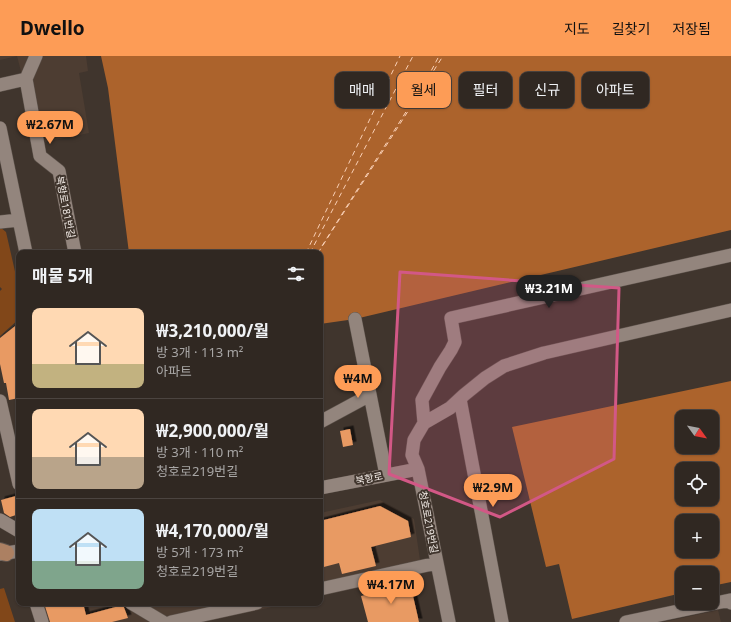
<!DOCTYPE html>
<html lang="ko">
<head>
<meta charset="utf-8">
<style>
	:root { --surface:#302822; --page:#38302a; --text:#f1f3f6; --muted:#a8a6a5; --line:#4b4440; --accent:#fd9c56 }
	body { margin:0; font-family:"Noto Sans","Noto Sans KR",sans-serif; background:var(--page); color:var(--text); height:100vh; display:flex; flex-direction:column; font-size:15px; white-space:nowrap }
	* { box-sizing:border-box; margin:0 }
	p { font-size:13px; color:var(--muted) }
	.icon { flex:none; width:22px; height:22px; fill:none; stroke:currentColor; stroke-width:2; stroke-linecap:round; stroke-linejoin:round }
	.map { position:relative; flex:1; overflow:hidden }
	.sheet { position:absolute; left:16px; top:194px; width:307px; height:356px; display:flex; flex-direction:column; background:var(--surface); border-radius:8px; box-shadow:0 1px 3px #0004,0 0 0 1px var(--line) }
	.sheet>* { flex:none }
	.guide { position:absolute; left:335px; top:16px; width:336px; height:36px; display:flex; gap:8px }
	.needle { width:26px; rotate:123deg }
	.controls { position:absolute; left:675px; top:354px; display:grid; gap:8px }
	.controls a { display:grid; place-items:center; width:44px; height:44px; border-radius:8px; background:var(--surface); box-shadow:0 1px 3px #0004,0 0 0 1px var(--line); font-size:20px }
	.price { position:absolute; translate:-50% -34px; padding:0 9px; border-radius:14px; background:var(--accent); color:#111; font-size:13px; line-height:26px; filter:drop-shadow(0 1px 2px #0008) }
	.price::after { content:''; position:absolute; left:50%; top:24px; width:12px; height:9px; margin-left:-6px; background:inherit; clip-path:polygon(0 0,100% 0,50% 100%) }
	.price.selected { background:#222; color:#fff }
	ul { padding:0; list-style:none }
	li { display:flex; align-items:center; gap:12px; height:100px; padding:0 16px }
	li+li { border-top:1px solid var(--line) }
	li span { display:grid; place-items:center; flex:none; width:112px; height:80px; border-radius:8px; color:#555 }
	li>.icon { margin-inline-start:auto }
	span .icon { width:48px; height:48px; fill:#fffc; stroke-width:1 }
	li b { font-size:17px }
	h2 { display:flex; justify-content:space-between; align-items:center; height:48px; padding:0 16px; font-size:17px }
	.pill { padding:0 14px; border-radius:8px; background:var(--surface); box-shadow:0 1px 3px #0004,0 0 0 1px var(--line); font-size:14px; line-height:36px }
	.pill.selected { background:var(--accent); color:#111 }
	header { display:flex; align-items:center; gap:24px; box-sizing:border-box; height:56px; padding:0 20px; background:var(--accent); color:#111 }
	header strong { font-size:19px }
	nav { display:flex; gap:22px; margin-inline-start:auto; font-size:14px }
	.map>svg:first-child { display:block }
	.built { fill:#4d3d32 }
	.green { fill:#814719 }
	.water { fill:#ac632c; fill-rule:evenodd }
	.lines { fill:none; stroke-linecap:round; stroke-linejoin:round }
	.ferry { stroke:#f9cfb5; stroke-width:1; stroke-dasharray:5 4; stroke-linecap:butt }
	.building { fill:#e89a64; filter:url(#shadow) }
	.minor-casing { stroke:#5d534c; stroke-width:14 }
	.major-casing { stroke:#5d534c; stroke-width:18 }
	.minor { stroke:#93857d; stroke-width:13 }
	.major { stroke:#ac8062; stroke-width:16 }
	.marked { fill:#d25886; fill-opacity:0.2; stroke:#d25886; stroke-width:3; stroke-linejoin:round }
	.labels { text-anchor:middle; stroke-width:4; stroke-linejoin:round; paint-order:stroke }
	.street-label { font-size:10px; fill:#f6efea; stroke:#40352d }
</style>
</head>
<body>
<header>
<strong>Dwello</strong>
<nav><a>지도</a><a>길찾기</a><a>저장됨</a></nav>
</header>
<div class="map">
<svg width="731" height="566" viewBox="0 0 731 566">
	<defs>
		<filter id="shadow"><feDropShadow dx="3.5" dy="-3.5" stdDeviation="0" flood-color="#0009"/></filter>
	</defs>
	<rect width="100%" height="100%" fill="#40352d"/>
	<path class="built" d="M0 0H86L88 15 79 17 89 77 45 86 33 26 24 27 17 0 0 4Z
		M380 444 414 463 422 518 320 540V457Z
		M41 547H290L204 566H48Z
		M718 554 721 566H664Z"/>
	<path class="green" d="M0 171 6 176 19 233V263L0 280V235L2 233 0 231Z
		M4 532 15 566H0V533Z"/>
	<path class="water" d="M101 0H731V174L355 263 320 268V197H129L108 32Z
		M731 325V526L712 530V517H682V537L572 563 559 508 546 511 512 371ZM682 361H712V391H682ZM682 413H712V443H682ZM682 465H712V495H682Z"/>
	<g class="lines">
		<path class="ferry" d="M322 190 429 19 439 0
			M306 197 400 0
			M310 197 413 0
			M318 197 443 0"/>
	</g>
	<path class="building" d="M19 267V342L9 344 6 327H4L0 308V282Z
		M350 373 353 389 343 391 340 375Z
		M16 440 19 451V458L10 461 4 457 1 444Z
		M380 450 408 465 411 481 371 491 376 510 342 518 339 507 320 512V465Z
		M410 527 419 566H368L361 540Z
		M44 547H83L86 559 123 549 128 562 112 566H50Z"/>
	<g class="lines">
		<g class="minor-casing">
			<path id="minor" d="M26 23 36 0
				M0 29 26 23 40 100 59 115 75 197
				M0 72 26 197
				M0 166 19 164
				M355 263 386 419
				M460 343 502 566
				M0 345 19 428
				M320 366 370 339
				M424 367 422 344 440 311 451 294 455 286 451 262 731 199
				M320 432 418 413
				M0 464 19 475
				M0 498 19 495
				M320 533 437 507
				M36 547 42 566
				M131 547 163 566
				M171 566 257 547
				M449 566 418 413 412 399 414 384 424 367 450 352 464 339 485 322 504 310 544 297 731 254
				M626 566 730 544 731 547"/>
		</g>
		<g class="major-casing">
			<path id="major" d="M0 495 6 497"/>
		</g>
		<use href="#minor" class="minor"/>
		<use href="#major" class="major"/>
	</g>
	<path class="marked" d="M400 216 619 232 614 403 500 461 389 418Z"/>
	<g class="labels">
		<g class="street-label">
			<text transform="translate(66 151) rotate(79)" y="4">북항로181번길</text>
			<text transform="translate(369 422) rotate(-11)" y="4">북항로</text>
			<text transform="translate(429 466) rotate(79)" y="4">청호로219번길</text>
		</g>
	</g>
</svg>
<div class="controls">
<a><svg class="needle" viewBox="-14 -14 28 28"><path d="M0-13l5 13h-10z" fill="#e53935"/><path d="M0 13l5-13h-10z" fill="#a8a6a5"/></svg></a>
<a><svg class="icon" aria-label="locate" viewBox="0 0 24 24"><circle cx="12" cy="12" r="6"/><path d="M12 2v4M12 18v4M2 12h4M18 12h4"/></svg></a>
<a>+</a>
<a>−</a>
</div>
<b class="price" style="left:50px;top:89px">₩2.67M</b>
<b class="price selected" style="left:549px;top:253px">₩3.21M</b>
<b class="price" style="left:358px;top:343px">₩4M</b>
<b class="price" style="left:493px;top:452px">₩2.9M</b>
<b class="price" style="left:391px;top:549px">₩4.17M</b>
<div class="guide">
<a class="pill">매매</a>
<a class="pill selected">월세</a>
<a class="pill">필터</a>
<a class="pill">신규</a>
<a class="pill">아파트</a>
</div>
<section class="sheet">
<h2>매물 5개<svg class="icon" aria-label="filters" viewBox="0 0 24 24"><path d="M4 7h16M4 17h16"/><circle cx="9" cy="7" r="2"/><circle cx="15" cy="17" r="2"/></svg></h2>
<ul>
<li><span style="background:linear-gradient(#ffd9b3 70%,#c2b280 0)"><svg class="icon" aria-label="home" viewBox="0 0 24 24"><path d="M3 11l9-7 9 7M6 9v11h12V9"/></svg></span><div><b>₩3,210,000/월</b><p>방 3개 · 113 m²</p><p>아파트</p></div></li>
<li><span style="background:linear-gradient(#ffd9b3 60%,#b9a48a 0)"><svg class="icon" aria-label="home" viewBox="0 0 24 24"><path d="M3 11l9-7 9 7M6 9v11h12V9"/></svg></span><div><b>₩2,900,000/월</b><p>방 3개 · 110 m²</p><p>청호로219번길</p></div></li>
<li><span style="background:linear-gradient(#bfe0f5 65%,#7fa58c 0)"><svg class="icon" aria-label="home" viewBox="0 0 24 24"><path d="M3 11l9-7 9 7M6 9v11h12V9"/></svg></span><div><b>₩4,170,000/월</b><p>방 5개 · 173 m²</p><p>청호로219번길</p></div></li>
</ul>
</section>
</div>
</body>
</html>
